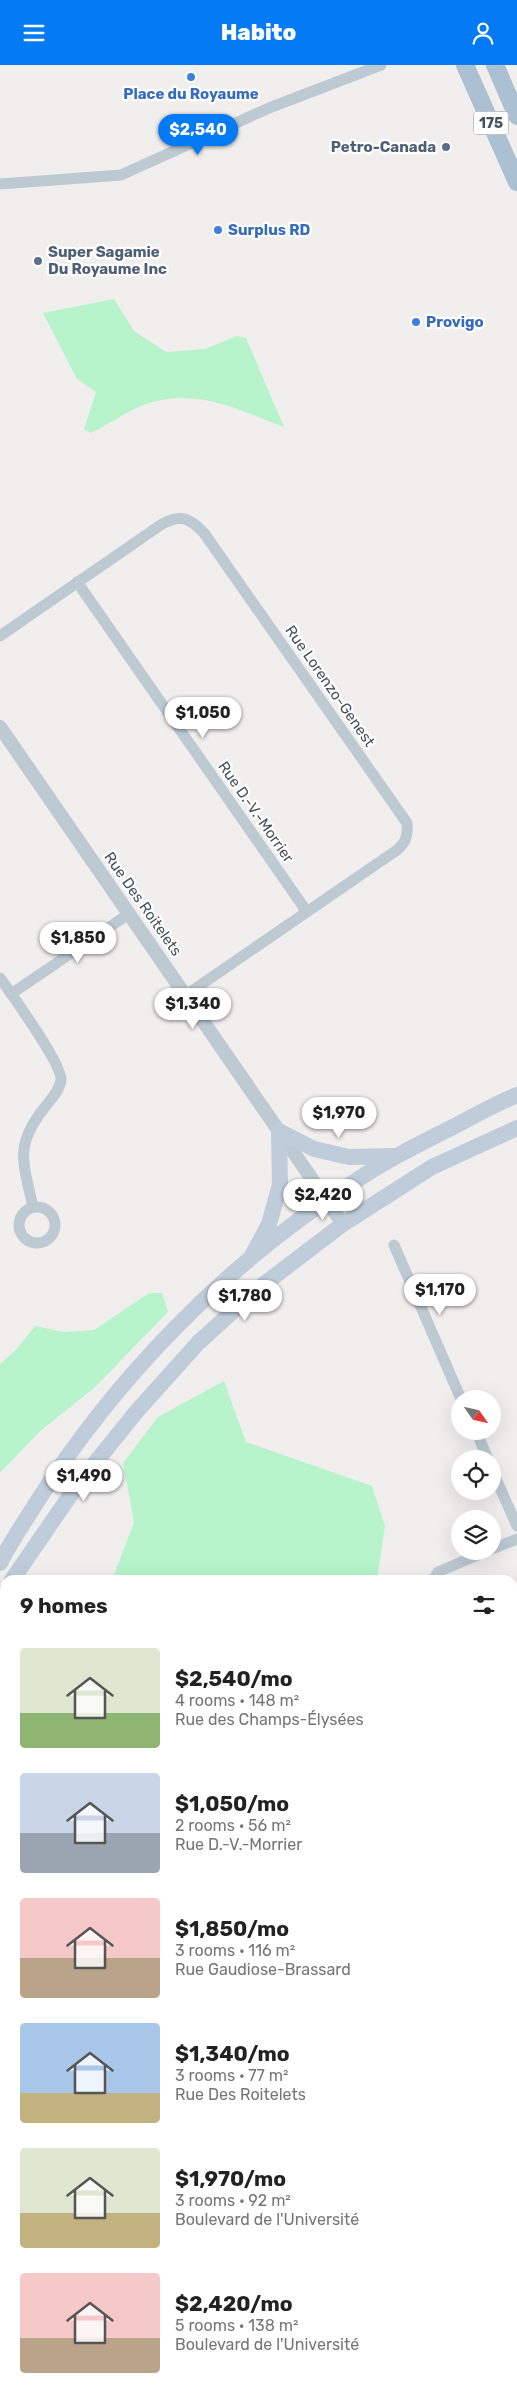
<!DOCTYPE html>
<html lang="en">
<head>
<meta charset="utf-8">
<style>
	:root { --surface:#fff; --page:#f6f6f6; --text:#222; --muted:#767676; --accent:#047af5 }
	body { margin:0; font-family:Rubik,sans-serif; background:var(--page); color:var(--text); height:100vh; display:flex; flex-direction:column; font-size:19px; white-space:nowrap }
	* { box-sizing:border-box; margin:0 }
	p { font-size:16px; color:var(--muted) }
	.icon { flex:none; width:28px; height:28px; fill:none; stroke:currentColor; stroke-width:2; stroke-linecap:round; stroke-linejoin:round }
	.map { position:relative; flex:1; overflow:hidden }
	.side { position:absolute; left:0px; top:1510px; width:518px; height:821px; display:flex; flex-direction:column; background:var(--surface); border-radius:15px 15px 0 0; box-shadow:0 5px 20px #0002 }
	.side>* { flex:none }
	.needle { width:32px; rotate:124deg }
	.controls { position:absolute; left:451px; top:1325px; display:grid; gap:10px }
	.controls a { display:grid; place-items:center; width:50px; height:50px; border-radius:50%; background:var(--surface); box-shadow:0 5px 20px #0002; font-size:25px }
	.price { position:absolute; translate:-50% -42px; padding:0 11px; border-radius:18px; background:#fff; color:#222; font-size:16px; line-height:32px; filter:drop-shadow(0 1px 2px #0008) }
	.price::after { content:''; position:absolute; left:50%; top:30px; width:15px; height:11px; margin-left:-8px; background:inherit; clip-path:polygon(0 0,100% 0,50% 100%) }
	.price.on { background:var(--accent); color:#fff }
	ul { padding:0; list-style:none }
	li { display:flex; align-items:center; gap:15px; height:125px; padding:0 20px }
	li span { display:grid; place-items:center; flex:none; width:140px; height:100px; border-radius:5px; color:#555 }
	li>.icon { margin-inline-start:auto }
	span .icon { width:60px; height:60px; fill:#fffc; stroke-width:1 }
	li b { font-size:21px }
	h2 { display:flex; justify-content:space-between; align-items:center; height:60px; padding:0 20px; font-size:21px }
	header { display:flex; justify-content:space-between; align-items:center; height:65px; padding:0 20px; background:var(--accent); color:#fff; font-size:22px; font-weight:800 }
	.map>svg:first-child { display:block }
	.green { fill:#b7f4cb }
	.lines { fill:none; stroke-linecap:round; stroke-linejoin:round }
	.stream { stroke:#7fe4f6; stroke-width:4 }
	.minor { stroke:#bdcad2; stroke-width:11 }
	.tertiary { stroke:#bdcad2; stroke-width:14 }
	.secondary { stroke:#bfcdda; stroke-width:16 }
	.primary { stroke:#abc0d1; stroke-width:18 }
	.shop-dot { fill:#3f7fe0; stroke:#fff; stroke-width:2 }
	.service-dot { fill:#5c6f8a; stroke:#fff; stroke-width:2 }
	.labels { text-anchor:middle; stroke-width:4.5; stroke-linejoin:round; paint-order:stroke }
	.shield { fill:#fff; stroke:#7c878e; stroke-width:1 }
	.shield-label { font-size:14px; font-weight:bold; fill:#44535e }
	.shop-label { font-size:15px; font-weight:bold; fill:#366cbe; stroke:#fff; text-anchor:start }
	.service-label { font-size:15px; font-weight:bold; fill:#4e5e75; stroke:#fff; text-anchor:end }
	.street-label { font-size:15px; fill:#44535e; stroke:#fff }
</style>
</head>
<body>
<header><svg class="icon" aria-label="menu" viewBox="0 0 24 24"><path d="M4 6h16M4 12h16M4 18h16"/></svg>Habito<svg class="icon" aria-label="person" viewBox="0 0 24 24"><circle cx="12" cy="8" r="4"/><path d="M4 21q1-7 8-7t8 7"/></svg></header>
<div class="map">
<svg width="517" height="2331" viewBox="0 0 517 2331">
	<rect width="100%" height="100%" fill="#f1eeee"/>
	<path class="green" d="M114 234 134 266 166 287 205 284 237 271 246 273 284 362C236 344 198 322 146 339 127 346 109 359 91 368L84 364 96 327 77 314 43 248Z
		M149 1228H162L168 1247 94 1323 39 1367 0 1408V1299L16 1285 35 1261 64 1267 94 1265Z
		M224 1316 246 1377 372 1421 385 1461 377 1515H112L134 1457 123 1398 158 1352Z
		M512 1773 517 1777V1922L513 1923Z
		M0 2090 5 2094V2142L0 2164Z
		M131 2326H401L398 2331H129Z"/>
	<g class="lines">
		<path class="stream" d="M232 2331 234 2326"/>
		<path class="minor" d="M0 119 121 110 269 43 381 0
			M77 517 307 847
			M0 571 162 459C181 449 190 453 204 468L407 758C408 771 406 777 397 785L186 930
			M0 913C12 930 62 999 61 1015 60 1025 51 1034 45 1042 14 1081 23 1096 33 1142
			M11 929 130 848
			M19 1160a18 18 0 1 1 36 0a18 18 0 1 1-36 0Z
			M394 1180 461 1334
			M476 1366 488 1394
			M492 1405 517 1461
			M492 1484 517 1474
			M433 1515 438 1507 487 1486
			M512 1636 517 1634
			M512 1676 517 1681
			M0 1805 5 1807
			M512 2039 517 2036
			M512 2224 517 2232
			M39 2326 41 2331
			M0 2327 5 2322"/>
		<path class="tertiary" d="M0 662 343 1159"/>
		<path class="secondary" d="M253 1189 269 1159 280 1120 279 1066 314 1084 349 1092 395 1091
			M0 1498C10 1478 23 1459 35 1440 115 1313 227 1198 354 1117 385 1096 419 1079 453 1062 474 1051 495 1039 517 1030
			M12 1515 78 1419 137 1346 198 1278 255 1226 343 1159 432 1102 517 1063
			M0 1536 5 1527"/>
		<path class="primary" d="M465 0 517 117
			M495 0 517 51"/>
	</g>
	<g class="shop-dot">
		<circle cx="191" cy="12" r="5"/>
		<circle cx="218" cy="165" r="5"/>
		<circle cx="416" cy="257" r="5"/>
	</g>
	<g class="service-dot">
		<circle cx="446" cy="82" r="5"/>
		<circle cx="38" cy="196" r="5"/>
	</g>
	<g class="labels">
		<rect class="shield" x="473.5" y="46.5" width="35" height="23" rx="4"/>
		<g class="shield-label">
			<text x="491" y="63">175</text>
		</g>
		<g class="shop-label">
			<text x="191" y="34" text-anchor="middle">Place du Royaume</text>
			<text x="228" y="170">Surplus RD</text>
			<text x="426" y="262">Provigo</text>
		</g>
		<g class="service-label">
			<text x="436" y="87">Petro-Canada</text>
			<text x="48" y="192" text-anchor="start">Super Sagamie<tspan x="48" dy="17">Du Royaume Inc</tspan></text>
		</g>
		<g class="street-label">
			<text transform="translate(330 621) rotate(55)" y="5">Rue Lorenzo-Genest</text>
			<text transform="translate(256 747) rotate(55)" y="5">Rue D.-V.-Morrier</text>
			<text transform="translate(143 839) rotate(55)" y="5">Rue Des Roitelets</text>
		</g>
	</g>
</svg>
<div class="controls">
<a><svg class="needle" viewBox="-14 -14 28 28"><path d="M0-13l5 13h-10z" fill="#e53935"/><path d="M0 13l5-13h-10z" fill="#767676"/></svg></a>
<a><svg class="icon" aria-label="locate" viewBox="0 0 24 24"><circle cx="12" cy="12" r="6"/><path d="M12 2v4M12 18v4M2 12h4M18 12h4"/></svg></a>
<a><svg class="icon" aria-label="layers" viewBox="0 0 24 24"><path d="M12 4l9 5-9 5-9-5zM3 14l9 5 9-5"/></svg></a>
</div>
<b class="price on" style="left:198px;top:91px">$2,540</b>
<b class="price" style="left:203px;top:674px">$1,050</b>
<b class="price" style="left:78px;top:899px">$1,850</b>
<b class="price" style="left:193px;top:965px">$1,340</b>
<b class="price" style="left:339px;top:1074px">$1,970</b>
<b class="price" style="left:323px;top:1156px">$2,420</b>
<b class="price" style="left:440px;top:1251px">$1,170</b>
<b class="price" style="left:245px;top:1257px">$1,780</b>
<b class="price" style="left:84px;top:1437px">$1,490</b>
<section class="side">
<h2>9 homes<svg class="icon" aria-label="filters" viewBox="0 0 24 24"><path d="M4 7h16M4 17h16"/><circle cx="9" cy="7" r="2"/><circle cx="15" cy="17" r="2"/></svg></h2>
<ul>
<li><span style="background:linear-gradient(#dfe7d0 65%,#8fb573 0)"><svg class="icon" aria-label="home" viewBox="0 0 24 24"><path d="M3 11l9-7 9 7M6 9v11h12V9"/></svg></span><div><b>$2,540/mo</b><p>4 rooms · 148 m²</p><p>Rue des Champs-Élysées</p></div></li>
<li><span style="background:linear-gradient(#c9d6e8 60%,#9aa5b1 0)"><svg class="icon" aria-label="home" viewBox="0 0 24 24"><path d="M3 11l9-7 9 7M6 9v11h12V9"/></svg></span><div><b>$1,050/mo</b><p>2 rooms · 56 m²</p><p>Rue D.-V.-Morrier</p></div></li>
<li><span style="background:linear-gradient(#f6c9c9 60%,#b9a48a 0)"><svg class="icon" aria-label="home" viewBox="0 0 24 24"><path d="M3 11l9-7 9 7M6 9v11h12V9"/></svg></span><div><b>$1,850/mo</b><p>3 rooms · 116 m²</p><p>Rue Gaudiose-Brassard</p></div></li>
<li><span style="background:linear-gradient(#a9c7e8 70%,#c2b280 0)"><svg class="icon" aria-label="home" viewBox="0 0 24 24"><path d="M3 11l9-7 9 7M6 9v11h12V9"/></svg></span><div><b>$1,340/mo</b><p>3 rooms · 77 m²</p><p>Rue Des Roitelets</p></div></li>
<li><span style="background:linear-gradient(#dfe7d0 65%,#c2b280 0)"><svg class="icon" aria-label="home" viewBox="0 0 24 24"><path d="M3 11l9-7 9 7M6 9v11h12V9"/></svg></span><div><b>$1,970/mo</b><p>3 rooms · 92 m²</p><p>Boulevard de l'Université</p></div></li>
<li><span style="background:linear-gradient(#f6c9c9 65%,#b9a48a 0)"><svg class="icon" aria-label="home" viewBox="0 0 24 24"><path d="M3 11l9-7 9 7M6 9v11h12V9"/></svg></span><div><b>$2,420/mo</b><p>5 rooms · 138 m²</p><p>Boulevard de l'Université</p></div></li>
</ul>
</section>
</div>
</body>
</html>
